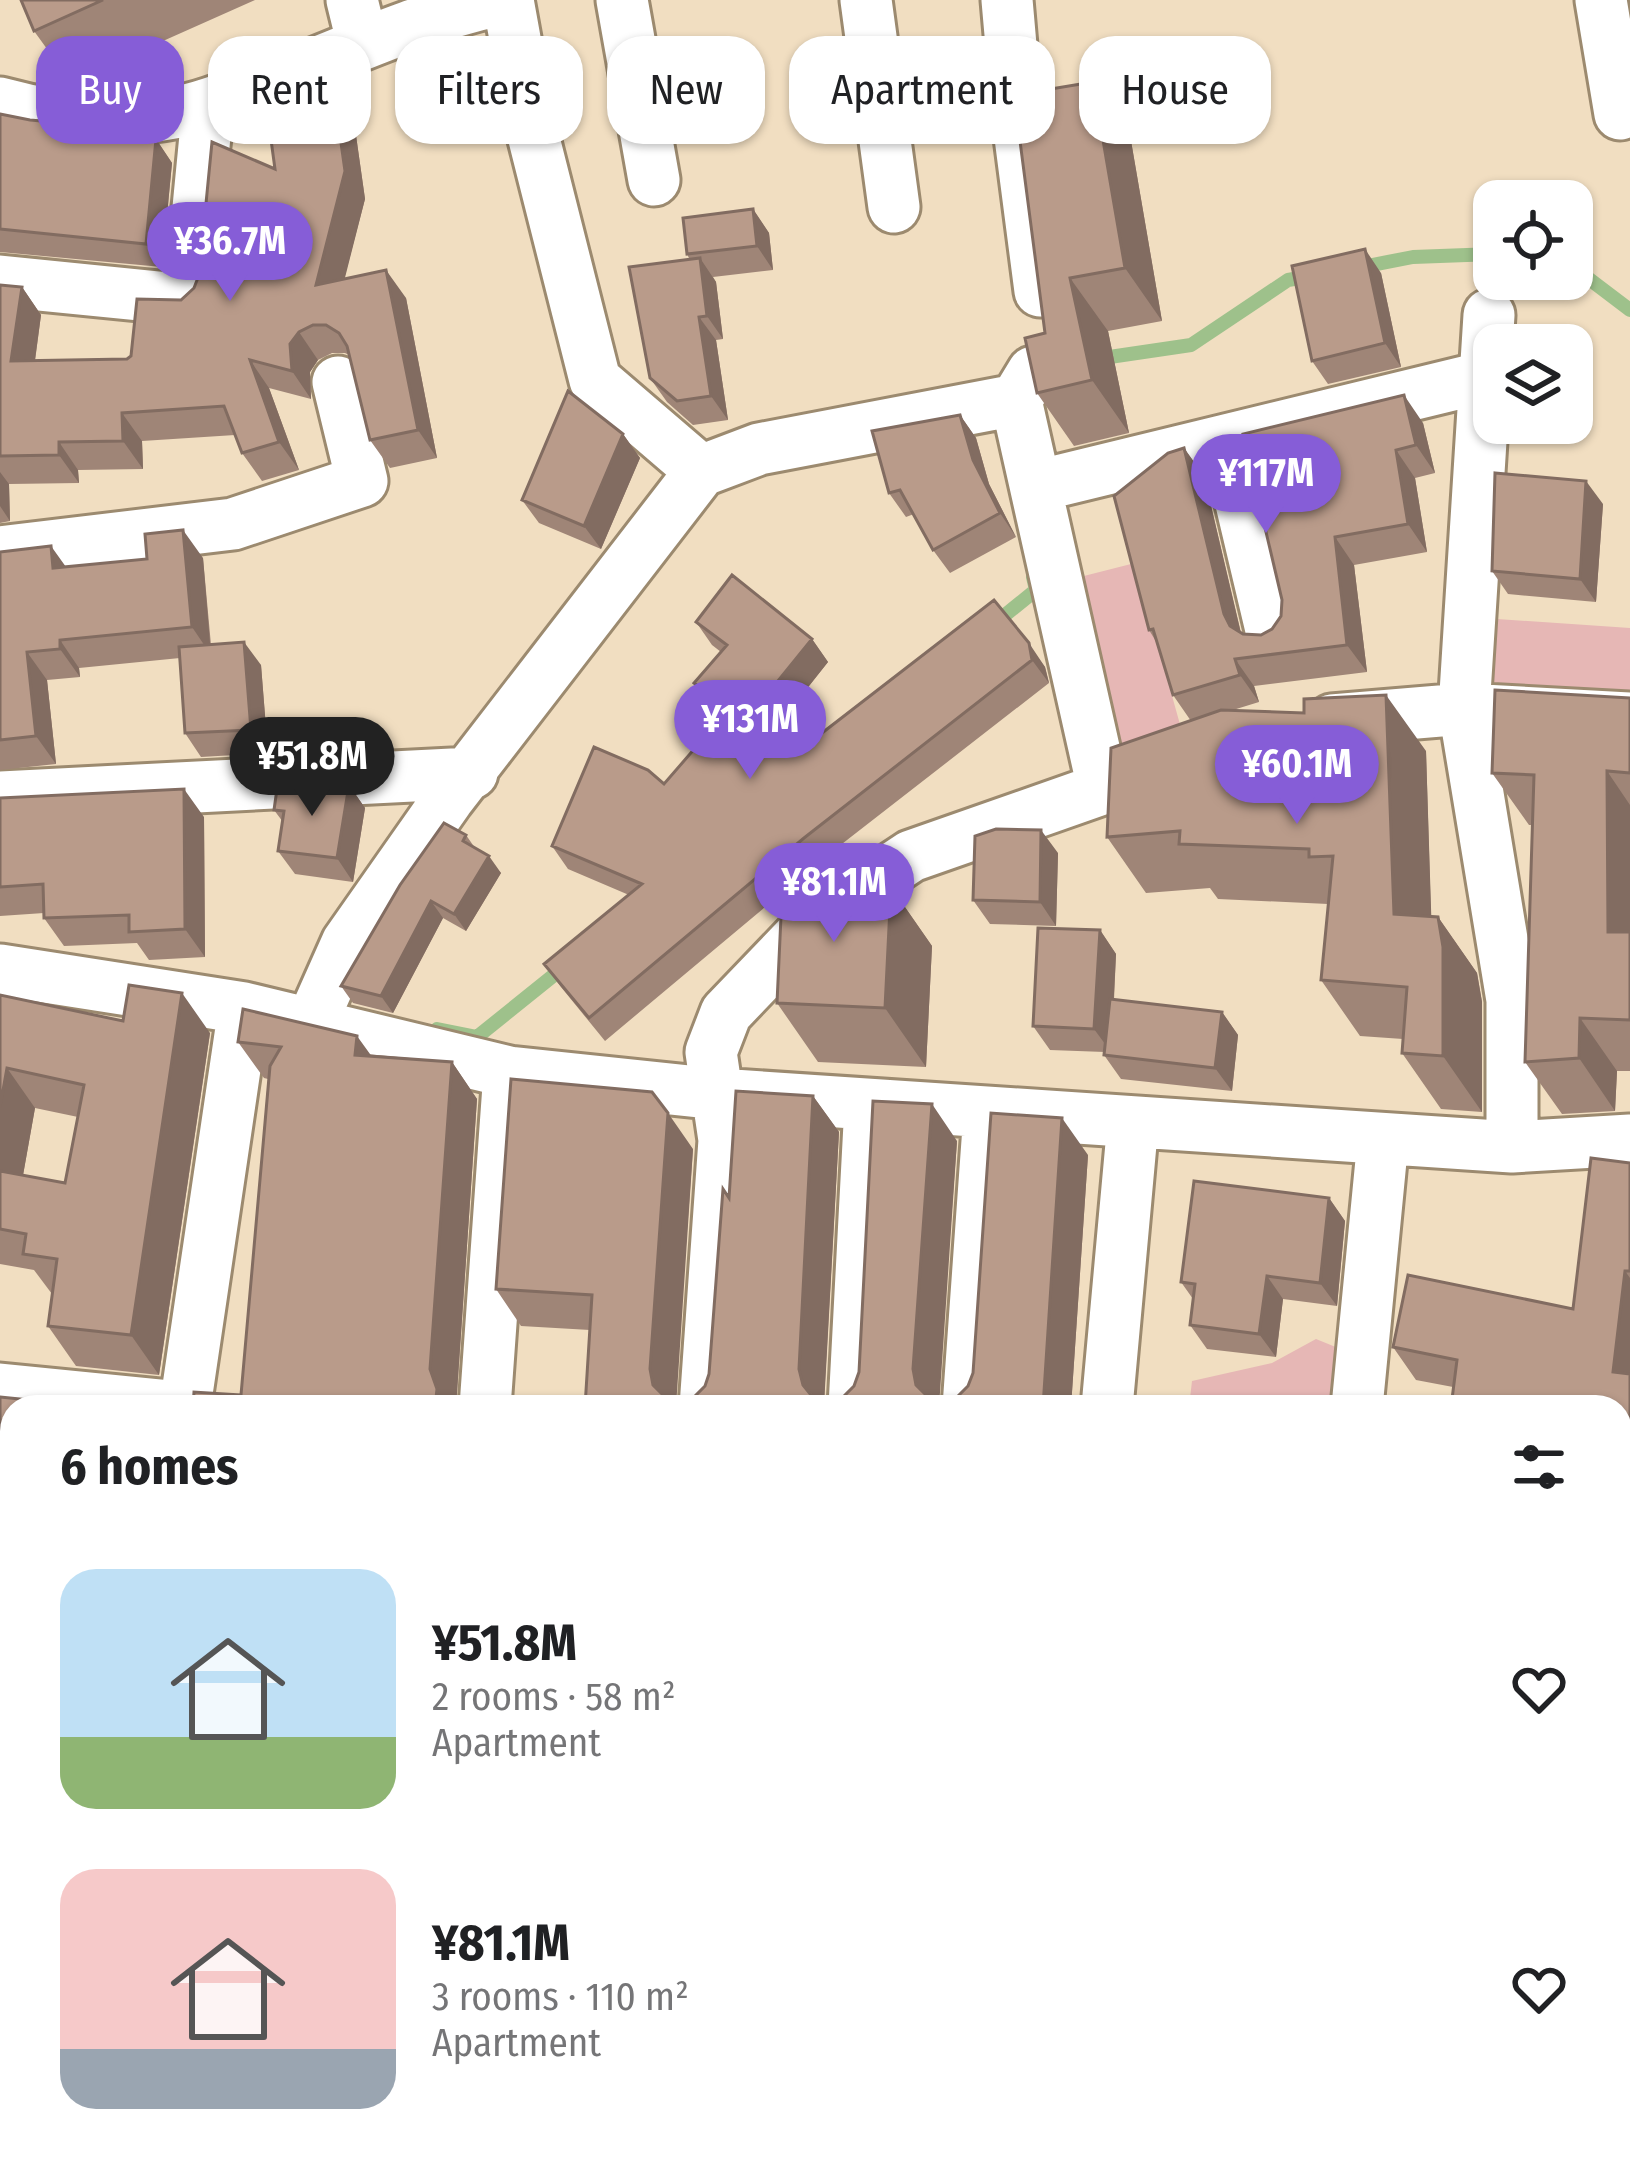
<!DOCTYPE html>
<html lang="en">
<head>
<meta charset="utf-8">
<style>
	:root { --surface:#fff; --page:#f6f6f6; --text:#202124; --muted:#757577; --accent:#865dd7 }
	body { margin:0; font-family:"Fira Sans Condensed",sans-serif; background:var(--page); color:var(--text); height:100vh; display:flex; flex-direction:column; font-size:45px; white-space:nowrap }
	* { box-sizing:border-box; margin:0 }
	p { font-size:39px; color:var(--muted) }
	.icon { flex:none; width:66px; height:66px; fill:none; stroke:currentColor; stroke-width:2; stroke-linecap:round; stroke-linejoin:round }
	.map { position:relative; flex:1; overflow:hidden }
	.details { position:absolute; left:0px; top:1395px; width:1632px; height:771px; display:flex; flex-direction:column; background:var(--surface); border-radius:36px 36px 0 0; box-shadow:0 3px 9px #0004 }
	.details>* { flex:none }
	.top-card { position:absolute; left:36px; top:36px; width:1560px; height:108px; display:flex; gap:24px }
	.buttons { position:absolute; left:1473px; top:180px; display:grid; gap:24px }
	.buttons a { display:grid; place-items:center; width:120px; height:120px; border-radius:24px; background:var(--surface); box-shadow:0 3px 9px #0004; font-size:60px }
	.price { position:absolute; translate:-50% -102px; padding:0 27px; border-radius:42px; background:var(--accent); color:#fff; font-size:39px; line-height:78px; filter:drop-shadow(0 3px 6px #0008) }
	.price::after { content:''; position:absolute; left:50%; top:72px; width:36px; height:27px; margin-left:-18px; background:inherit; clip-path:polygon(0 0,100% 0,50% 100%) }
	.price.current { background:#222; color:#fff }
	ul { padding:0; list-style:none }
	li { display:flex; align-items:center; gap:36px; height:300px; padding:0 60px }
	li span { display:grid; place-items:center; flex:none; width:336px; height:240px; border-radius:36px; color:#555 }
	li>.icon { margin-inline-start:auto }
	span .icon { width:144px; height:144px; fill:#fffc; stroke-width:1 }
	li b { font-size:51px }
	h2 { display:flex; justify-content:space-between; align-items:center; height:144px; padding:0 60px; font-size:51px }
	.tag { padding:0 42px; border-radius:36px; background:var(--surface); box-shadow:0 3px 9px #0004; font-size:42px; line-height:108px }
	.tag.current { background:var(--accent); color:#fff }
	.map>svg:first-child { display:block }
	.green { fill:#e6b7b5 }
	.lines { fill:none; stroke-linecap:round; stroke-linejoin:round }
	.stream { stroke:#9ec18b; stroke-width:14 }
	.street-casing { stroke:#9c8a6f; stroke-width:57 }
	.street { stroke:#fff; stroke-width:51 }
	.wall { fill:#9f8577; fill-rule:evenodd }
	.shaded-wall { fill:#826c61 }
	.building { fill:#b99b8a; stroke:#826c61; stroke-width:3 }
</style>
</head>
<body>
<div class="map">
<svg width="1630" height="2165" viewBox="0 0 1630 2165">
	<rect width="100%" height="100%" fill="#f1dec1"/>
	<path class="green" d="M1135 563 1186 746 1116 770 1076 578Z
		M1482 618 1630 628V708L1476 697Z
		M1316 1339 1343 1350 1337 1407H1189L1192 1381 1272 1363Z
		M0 1863H12V2154H314L312 2165H0Z
		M897 2154H1073L1072 2165H896Z"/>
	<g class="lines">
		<path class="stream" d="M1572 266 1630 310
			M1362 267 1413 257 1494 254
			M1096 359 1191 345 1288 280 1311 276
			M994 624 1036 590 1033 577
			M437 1029 477 1037 564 967"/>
		<g class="street-casing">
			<path id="street" d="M352 0 362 41
				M508 0 531 127 595 380 701 471
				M622 0 654 180
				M866 0 894 207
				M1007 0 1017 114 1040 291
				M1601 0 1620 114
				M0 103C68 122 143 126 211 103 309 71 395 23 499 0
				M0 281 189 300 208 105
				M1489 315 1464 709 1512 1000V1147
				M1033 372 1016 400 1103 788
				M1226 440 1272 634
				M1037 486 1485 377
				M0 552 233 524 362 481 338 382
				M1332 720 1464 709 1630 718
				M0 797 472 773
				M0 970 244 1008 509 1072 718 1094 1512 1147 1630 1140
				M311 1024 347 943 448 799 701 471 759 449 1016 400
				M0 1389 181 1407
				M185 1407 244 1008
				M485 1407 509 1072
				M705 1407 724 1140 711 1052 726 1013 816 919 911 856 1176 763
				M854 1407 870 1105
				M968 1407 989 1113
				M1107 1407 1133 1122
				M1357 1407 1383 1140
				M1620 1708 1630 1709
				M0 1863H12"/>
		</g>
		<use href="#street" class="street"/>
	</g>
	<path class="wall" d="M21 0H255L71 82 34 31Z
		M1093 82 1130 135 1162 321 1108 331 1129 433 1074 446 1037 393 1045 333Z
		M350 93 365 199 344 279 406 298 437 458 390 468 370 440 349 355 345 353H332L318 360 310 372 311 399 269 388 299 470 262 481 242 453 235 435 142 441 143 469 78 470 79 483 9 484 10 521 0 523V285L22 287 41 315 35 361 127 359 181 300 194 288 275 169Z
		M0 114 30 120 88 125 133 123 143 138 156 139 172 163 162 267 0 252Z
		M753 209 769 233 773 270 713 277 716 282 723 339 716 340 728 420 693 425 667 402 650 378 690 260 687 254Z
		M1381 273 1401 367 1328 384 1312 361Z
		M960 415 976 438 989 484 1016 537 950 573 933 550 914 514 906 517 889 493Z
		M1423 423 1435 473 1415 478 1427 552 1354 565 1367 672 1254 686 1259 702 1233 710 1426 751 1431 917H1438L1477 973 1482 1002V1112L1441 1109 1402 1053 1403 1039 1360 1036 1321 980 1328 904 1218 899 1210 888 1146 893 1107 837 1191 721 1173 695 1157 643 1149 630 1184 448 1204 476 1241 633 1261 635 1272 629 1281 616 1282 600 1243 434Z
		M623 434 640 458 601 549 539 523 522 500Z
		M1603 504 1596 602 1508 594 1492 571Z
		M0 552 66 567 203 558 211 645 261 665 268 753 201 757 185 733 180 658 79 668 80 677 47 680 56 764 0 770Z
		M994 600 1045 667 1049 683 820 861 605 1041 561 987 544 964 629 895 568 869 552 846 664 784 723 716 711 707 694 683 721 652 712 645 696 622 812 639 828 662 791 709 822 733Z
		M1630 698V1071H1617L1615 1111 1562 1114 1525 1062 1532 825H1529L1492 773Z
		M349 785 365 808 353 882 295 874 278 851 283 822 274 810Z
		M0 798 204 817 205 957 149 960 137 943 64 946 44 918V913L0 916Z
		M466 835 475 848 501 873 466 931 443 918 393 1013 353 1003 341 986Z
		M1058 853 1056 926 990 924 973 900Z
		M891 887 932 946 926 1067 818 1062 777 1003Z
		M1100 930 1116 954 1114 1000 1222 1012 1238 1035 1232 1091 1121 1079 1104 1055 1105 1052 1050 1050 1033 1026Z
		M0 995 123 1021 210 1033 159 1375 76 1366 48 1326 52 1294 34 1270 0 1264ZM35 1108 78 1117 65 1183 23 1175Z
		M238 1042 452 1062 477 1099 456 1407H193L241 1395 268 1079 264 1078Z
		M813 1096 839 1132 824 1400 843 1397 854 1386 957 1141 938 1400 957 1397 968 1386 1088 1155 1071 1407H585L590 1330 521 1326 496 1289 693 1149 675 1400 694 1397 705 1386 709 1374 729 1198Z
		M1630 1163V1602L1620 1600V1407L1453 1387 1416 1380 1393 1347 1573 1309Z
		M1329 1198 1345 1221 1337 1306 1283 1299 1276 1357 1207 1349 1190 1325 1193 1299 1181 1282Z
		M0 1397 12 1407V1835L0 1833Z
		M1630 1867V2005L1620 2006V1874Z
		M1630 2028V2165H1545L1541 2154H1620V2032Z
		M1215 2154H1522L1486 2165H1199L1213 2157Z"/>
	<path class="shaded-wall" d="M330 65 350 93 365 199 336 313 316 285Z
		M1093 82 1130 135 1162 321 1125 268Z
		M133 123 149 147 131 136Z
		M156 139 172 163 162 267 146 244Z
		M753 209 769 233 773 270 757 246Z
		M1365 249 1381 273 1401 367 1385 343Z
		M700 258 716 282 723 339 707 316Z
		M386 270 406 298 437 458 418 430Z
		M1070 278 1108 331 1129 433 1092 380Z
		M22 287 41 315 31 389 11 361Z
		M699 317 716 340 728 420 711 396Z
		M299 332 318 360 310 372 311 399 292 371 290 344Z
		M250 360 269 388 299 470 279 442Z
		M1404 395 1423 423 1435 473 1416 445Z
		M122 413 142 441 143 469 123 441Z
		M960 415 976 438 989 484 1016 537 1000 513 973 460Z
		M623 434 640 458 601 549 584 526Z
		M59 442 78 470 79 483 59 455Z
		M1184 448 1204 476 1243 642 1230 626 1224 614Z
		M1396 450 1415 478 1427 552 1408 524Z
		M0 472 9 484 10 521 0 506Z
		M1586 481 1603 504 1596 602 1580 579Z
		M183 530 203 558 211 655 192 627Z
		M1335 537 1354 565 1367 672 1347 645Z
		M51 546 71 574 53 568Z
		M812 639 828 662 785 716 769 692Z
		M60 640 79 668 80 677 60 649Z
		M244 642 261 665 268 753 251 730Z
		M1029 643 1045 667 1049 683 1032 660Z
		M27 652 47 680 56 764 36 736Z
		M1235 659 1254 686 1259 702 1240 675Z
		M1386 695 1426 751 1433 970 1394 914Z
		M1607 771 1630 805V964L1608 932Z
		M349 785 365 808 353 882 337 858Z
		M184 789 204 817 205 957 185 929Z
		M1041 830 1058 853 1056 926 1040 902Z
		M489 856 501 873 466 931 454 914Z
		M891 887 932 946 926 1067 885 1008Z
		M431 901 443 918 393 1013 381 996Z
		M1438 917 1477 973 1482 1002V1112L1443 1056Z
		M1100 930 1116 954 1111 1052 1094 1029Z
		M182 993 210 1033 159 1375 131 1335Z
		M1222 1012 1238 1035 1232 1091 1215 1068Z
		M1580 1018 1617 1071 1615 1111 1579 1058Z
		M357 1036 383 1072 355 1055Z
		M452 1062 477 1099 456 1407H435L430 1369Z
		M7 1068 35 1108 17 1209 0 1184V1107Z
		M813 1096 839 1132 824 1406 803 1385 799 1369Z
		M932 1104 957 1141 939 1407 916 1385 913 1369Z
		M668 1113 693 1149 676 1407 653 1385 650 1369Z
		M1062 1118 1088 1155 1071 1407H1043Z
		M1329 1198 1345 1221 1337 1306 1320 1283Z
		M1625 1271 1630 1278V1396L1613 1372Z
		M1267 1276 1283 1299 1276 1357 1259 1334Z
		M1625 1480 1630 1488V1594L1620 1580V1516Z
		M667 2154H696L697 2165H668Z
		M859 2154H885V2165H858Z
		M1169 2154H1183V2165H1167Z"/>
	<path class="building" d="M21 0H103L34 31Z
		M330 65 345 171 316 285 386 270 418 430 370 440 347 346 339 333 326 325H313L299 332 290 344 292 371 250 360 279 442 242 453 224 406 122 413 123 441 59 442V455L0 456V285L22 287 11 361 127 359 131 356 137 299 181 300 194 288 199 275 212 142 275 169 263 81 288 71Z
		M1093 82 1125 268 1070 278 1092 380 1037 393 1025 338 1045 333 1014 95Z
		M0 114 30 120 88 125 133 123 131 136 156 139 146 244 0 229Z
		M753 209 757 246 687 254 683 218Z
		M1365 249 1385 343 1312 361 1292 266Z
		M700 258 707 316 699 317 711 396 677 401 650 378 629 267Z
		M568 391 623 434 584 526 522 500Z
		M1404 395 1416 445 1396 450 1408 524 1335 537 1347 645 1235 659 1240 675 1173 695 1153 629 1149 630 1114 496 1168 453 1184 448 1224 614 1230 626 1243 634 1261 635 1272 629 1281 616 1282 600 1243 434Z
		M960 415 973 460 1000 513 933 550 900 490 889 493 872 431Z
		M1495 473 1586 481 1580 579 1492 571Z
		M183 530 192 627 60 640V649L27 652 36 736 0 740V552L51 546 53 568 147 559 145 534Z
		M732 575 812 639 769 692 822 733 994 600 1029 643 1032 660 804 838 589 1018 544 964 642 884 552 846 594 747 648 770 664 784 728 710 694 683 727 645 696 622Z
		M244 642 251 730 185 733 179 647Z
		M1495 690 1630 698V773L1607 771 1608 932H1630V1020L1580 1018 1579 1058 1525 1062 1534 775 1492 773Z
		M1386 695 1394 914 1438 917 1443 947V1056L1402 1053 1407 987 1321 980 1333 856 1309 857V849L1179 844 1180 831 1107 837 1111 748 1221 710 1304 713V699Z
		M349 785 337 858 278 851 284 811 274 810 277 789Z
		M184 789 185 929 129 932V915L44 918 43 884 0 887V798Z
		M444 823 466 835 463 841 489 856 454 914 431 901 381 996 341 986 400 885Z
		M996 829 1041 830 1040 902 973 900 975 836Z
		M794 883 891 887 885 1008 777 1003 782 895Z
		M1038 928 1100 930 1094 1029 1033 1026Z
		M129 985 182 993 131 1335 48 1326 57 1259 23 1254 26 1234 0 1229V1171L65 1183 84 1085 7 1068 0 1107V995L123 1021Z
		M1110 999 1222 1012 1215 1068 1104 1055Z
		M243 1009 357 1036 355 1055 452 1062 430 1369 437 1389 435 1407H193L194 1392 241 1395 270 1066 281 1047 238 1042Z
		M511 1079 652 1092 668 1113 650 1369 653 1385 664 1396 676 1400 694 1397 705 1386 709 1374 723 1189 729 1198 736 1091 813 1096 799 1369 803 1385 811 1395 826 1400 843 1397 854 1386 859 1372 873 1101 932 1104 913 1369 916 1385 927 1396 939 1400 957 1397 968 1386 973 1373 991 1113 1062 1118 1043 1407H833L792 1405V1407H585L592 1295 496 1289Z
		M1591 1158 1630 1163V1271H1625L1613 1372 1630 1374V1481L1625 1480 1620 1516V1407H1451L1457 1360 1393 1347 1408 1275 1573 1309Z
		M1194 1181 1329 1198 1320 1283 1267 1276 1259 1334 1190 1325 1195 1284 1181 1282Z
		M0 1397 99 1407H12V1813H8L0 1812Z
		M1630 1867V1984L1620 1978V1874Z
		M1630 2028V2137L1620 2140V2032Z
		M577 2154H667L668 2165H577Z
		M735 2154H859L858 2165H734Z
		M1077 2154H1169V2156L1167 2165H1074Z
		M1215 2154H1411L1396 2159 1398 2165H1199L1213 2157Z
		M1541 2154H1573L1544 2163Z"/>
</svg>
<div class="buttons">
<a><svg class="icon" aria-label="locate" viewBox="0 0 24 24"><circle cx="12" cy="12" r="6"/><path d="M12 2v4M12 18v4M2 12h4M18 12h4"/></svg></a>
<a><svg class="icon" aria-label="layers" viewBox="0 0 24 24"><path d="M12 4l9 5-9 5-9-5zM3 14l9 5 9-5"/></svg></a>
</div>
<b class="price" style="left:230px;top:304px">¥36.7M</b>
<b class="price" style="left:1266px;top:536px">¥117M</b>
<b class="price" style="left:750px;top:782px">¥131M</b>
<b class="price current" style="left:312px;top:819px">¥51.8M</b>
<b class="price" style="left:1297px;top:827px">¥60.1M</b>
<b class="price" style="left:834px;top:945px">¥81.1M</b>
<div class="top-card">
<a class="tag current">Buy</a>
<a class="tag">Rent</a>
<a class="tag">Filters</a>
<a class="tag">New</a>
<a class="tag">Apartment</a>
<a class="tag">House</a>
</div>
<section class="details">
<h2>6 homes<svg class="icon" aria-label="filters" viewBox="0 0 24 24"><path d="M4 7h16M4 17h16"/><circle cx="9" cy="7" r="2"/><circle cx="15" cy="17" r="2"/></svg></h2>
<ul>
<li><span style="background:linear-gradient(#bfe0f5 70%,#8fb573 0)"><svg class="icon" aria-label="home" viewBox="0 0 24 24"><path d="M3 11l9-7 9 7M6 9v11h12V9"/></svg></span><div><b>¥51.8M</b><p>2 rooms · 58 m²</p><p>Apartment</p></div><svg class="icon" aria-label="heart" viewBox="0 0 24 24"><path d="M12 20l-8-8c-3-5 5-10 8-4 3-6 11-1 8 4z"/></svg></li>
<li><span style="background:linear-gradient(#f6c9c9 75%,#9aa5b1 0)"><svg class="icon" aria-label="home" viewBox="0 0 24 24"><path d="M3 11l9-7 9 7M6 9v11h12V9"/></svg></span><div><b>¥81.1M</b><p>3 rooms · 110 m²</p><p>Apartment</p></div><svg class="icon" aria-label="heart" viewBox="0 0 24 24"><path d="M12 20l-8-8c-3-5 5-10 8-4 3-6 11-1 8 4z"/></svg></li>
</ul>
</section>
</div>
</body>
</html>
